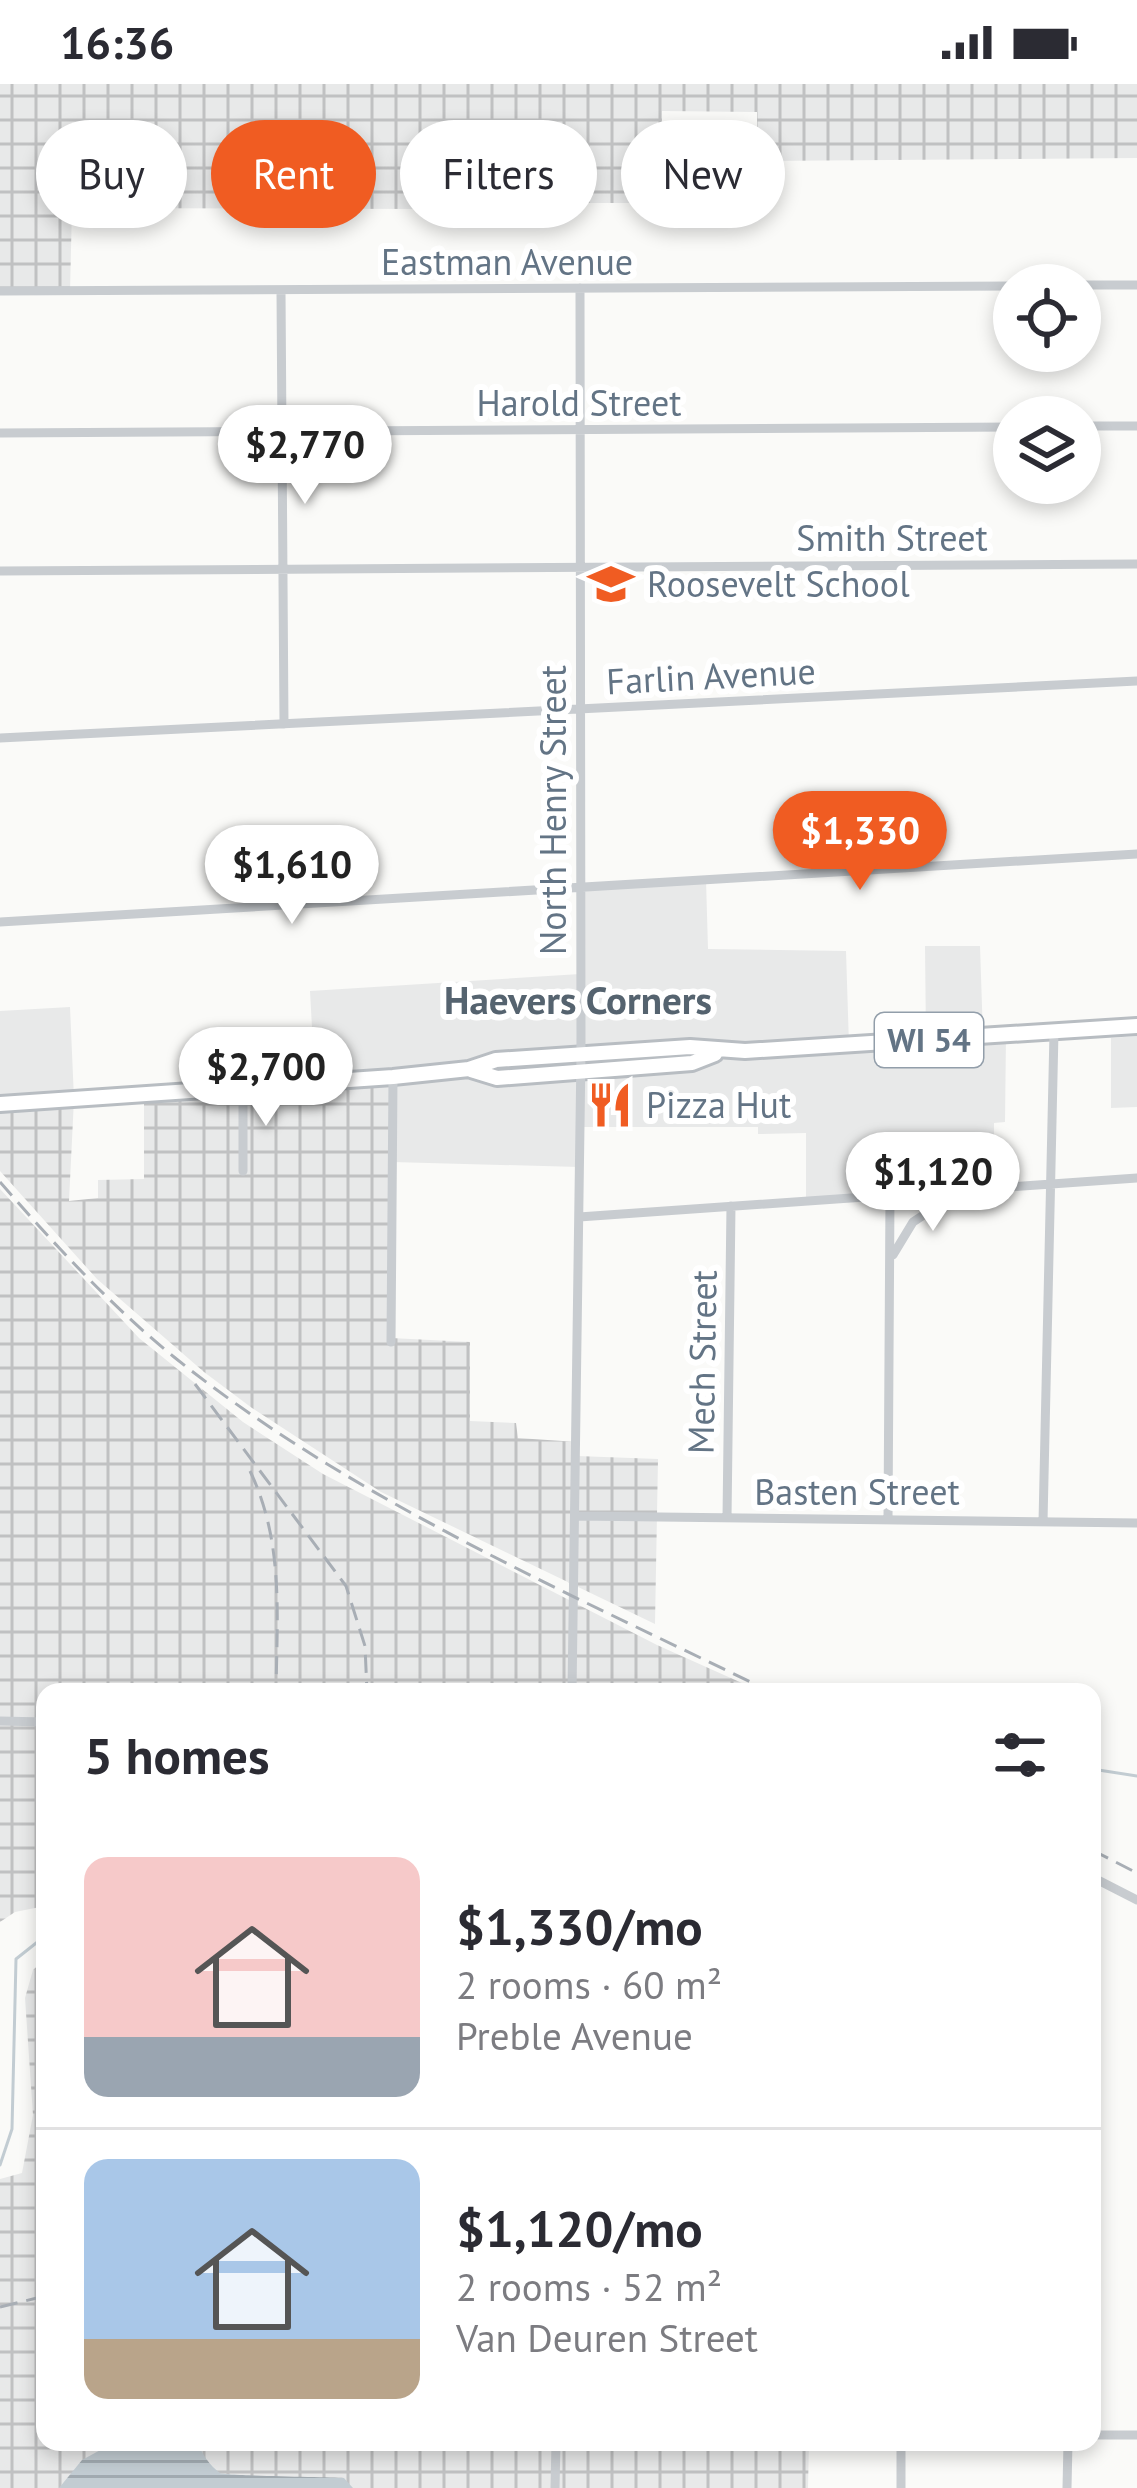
<!DOCTYPE html>
<html lang="en">
<head>
<meta charset="utf-8">
<style>
	:root { --surface:#fff; --page:#f2f2f3; --text:#2b2b33; --muted:#7c7c81; --line:#e1e1e2; --accent:#f05c22 }
	body { margin:0; font-family:"PT Sans",sans-serif; background:var(--page); color:var(--text); height:100vh; display:flex; flex-direction:column; font-size:45px; white-space:nowrap }
	* { box-sizing:border-box; margin:0 }
	p { font-size:39px; color:var(--muted) }
	.icon { flex:none; width:66px; height:66px; fill:none; stroke:currentColor; stroke-width:2; stroke-linecap:round; stroke-linejoin:round }
	.map { position:relative; flex:1; overflow:hidden }
	.sheet { position:absolute; left:36px; top:1599px; width:1065px; height:768px; display:flex; flex-direction:column; background:var(--surface); border-radius:24px; box-shadow:0 6px 18px #0003 }
	.sheet>* { flex:none }
	.top-card { position:absolute; left:36px; top:36px; width:1065px; height:108px; display:flex; gap:24px }
	.tools { position:absolute; left:993px; top:180px; display:grid; gap:24px }
	.tools a { display:grid; place-items:center; width:108px; height:108px; border-radius:50%; background:var(--surface); box-shadow:0 6px 18px #0003; font-size:60px }
	.price { position:absolute; translate:-50% -102px; padding:0 27px; border-radius:42px; background:#fff; color:#222; font-size:39px; line-height:78px; filter:drop-shadow(0 3px 6px #0008) }
	.price::after { content:''; position:absolute; left:50%; top:72px; width:36px; height:27px; margin-left:-18px; background:inherit; clip-path:polygon(0 0,100% 0,50% 100%) }
	.price.selected { background:var(--accent); color:#fff }
	ul { padding:0; list-style:none }
	li { display:flex; align-items:center; gap:36px; height:300px; padding:0 48px }
	li+li { border-top:3px solid var(--line) }
	li span { display:grid; place-items:center; flex:none; width:336px; height:240px; border-radius:24px; color:#555 }
	li>.icon { margin-inline-start:auto }
	span .icon { width:144px; height:144px; fill:#fffc; stroke-width:1 }
	li b { font-size:51px }
	h2 { display:flex; justify-content:space-between; align-items:center; height:144px; padding:0 48px; font-size:51px }
	.tag { padding:0 42px; border-radius:54px; background:var(--surface); box-shadow:0 6px 18px #0003; font-size:42px; line-height:108px }
	.tag.selected { background:var(--accent); color:#fff }
	.status { display:flex; justify-content:space-between; align-items:center; height:84px; padding:0 60px; background:var(--surface); direction:ltr }
	.status svg { height:33px; fill:currentColor }
	.map>svg:first-child { display:block }
	.built { fill:#e8e9e9 }
	.industrial { fill:url(#industrial-grid) }
	.water { fill:url(#water-rules) }
	.lines { fill:none; stroke-linecap:round; stroke-linejoin:round }
	.stream { stroke:#c2ccd2; stroke-width:3 }
	.primary-casing { stroke:#b8bdc2; stroke-width:20 }
	.minor { stroke:#c8ccd0; stroke-width:9 }
	.primary { stroke:#fff; stroke-width:14 }
	.rail { stroke:#a8aeb5; stroke-width:3; stroke-dasharray:18 9; stroke-linecap:butt }
	.labels { text-anchor:middle; stroke-width:12; stroke-linejoin:round; paint-order:stroke }
	.shield { fill:#fff; stroke:#929eaa; stroke-width:3 }
	.shield-label { font-size:33px; font-weight:bold; fill:#637485 }
	.street-label { font-size:36px; fill:#637485; stroke:#fff }
	.poi-label { font-size:36px; fill:#637485; stroke:#fff; text-anchor:start }
	.neighbourhood-label { font-size:39px; font-weight:bold; fill:#55636f; stroke:#fff }
</style>
</head>
<body>
<div class="status"><b>16:36</b><svg viewBox="0 0 49 12"><path d="M0 12V9h3v3zM5 12V6h3v6zM10 12V3h3v9zM15 12V0h3v12zM26 1h20v11H26zM47 4h2v5h-2z"/></svg></div>
<div class="map">
<svg width="1137" height="2404" viewBox="0 0 1137 2404">
	<defs>
		<pattern id="industrial-grid" width="8" height="8" patternUnits="userSpaceOnUse" patternTransform="scale(3)"><rect width="8" height="8" fill="#e8e9e9"/><path d="M0 4h8M4 0v8" fill="none" stroke="#c0c1c2"/></pattern>
		<pattern id="water-rules" width="6" height="5" patternUnits="userSpaceOnUse" patternTransform="scale(3)"><rect width="6" height="5" fill="#c2ccd2"/><path d="M0 2.5h6" fill="none" stroke="#a1aab0"/></pattern>
	</defs>
	<rect width="100%" height="100%" fill="#fafaf8"/>
	<path class="built" d="M706 796 708 865 846 867 849 961 926 956 925 862H980L983 952 1006 951 1005 1038 994 1039V1104L923 1108 914 1101 911 1056 881 1057 883 1111 806 1117V1049L758 1050V1043H581L579 1083 392 1078 315 998 310 907 580 890V803Z
		M70 923 74 1015 0 1020V927Z
		M1137 952V1023L1111 1024V954Z"/>
	<path class="industrial" d="M0 0H1137V74L757 77V28L662 27 661 119H572V82H500L499 133H470L468 44 423 45V125L72 124 70 208 0 207Z
		M393 993 391 1254 470 1258V1337L516 1339 518 1354 577 1358V1372L658 1375 655 1540 381 1408 252 1324 204 1288 97 1195 0 1087V1020L74 1015 69 1117 98 1114V1096L144 1095V1010Z
		M0 1105 139 1254 243 1338 323 1390 657 1561 762 1608H45V1822L15 1828 0 1838Z
		M45 1875V2358H809L808 2404H0V2095L22 2089 33 2031 25 1914 33 1886Z"/>
	<path class="water" d="M115 2358H198C201 2369 210 2382 220 2389 226 2392 328 2393 344 2394L353 2404H59L82 2376Z"/>
	<g class="lines">
		<path class="stream" d="M1092 1685 1137 1692
			M0 2081 12 2045 16 1875 45 1852"/>
		<g class="primary-casing">
			<path id="primary" d="M471 986 497 994 692 979 715 970
				M0 1020 393 993 469 985 496 976 690 963 745 967 1137 942"/>
		</g>
		<path class="minor" d="M1080 201H1137
			M0 207 1014 202
			M281 207 284 640
			M1080 342H1137
			M0 349 1014 343
			M0 487 1137 480
			M0 654 1137 597
			M0 838 1137 770
			M243 1003V1087
			M579 1133 1137 1094
			M893 1171 913 1138 957 1109
			M391 1258 393 993
			M576 1432 1137 1439
			M727 1434 731 1122
			M888 1436 890 1111
			M1043 1438 1054 948
			M572 1608 581 970 580 204
			M0 1637 45 1638
			M1092 1793 1137 1816
			M1092 2351H1137
			M555 2404 556 2358
			M901 2404V2358
			M1067 2404 1068 2358"/>
		<use href="#primary" class="primary"/>
		<path class="rail" d="M0 1098C54 1160 110 1221 174 1273 352 1416 567 1508 771 1608
			M195 1300 346 1502 365 1562 367 1608
			M250 1387C284 1458 277 1532 276 1608
			M1092 1766 1137 1789
			M0 2223 45 2212"/>
	</g>
	<defs>
		<g id="school-bare" transform="scale(3.6)"><path d="M0-5L7-2L0 1L-7-2ZM-4 1L0 2.5L4 1V4Q0 6-4 4Z" fill="#f05c22" stroke="#fff" stroke-width="2.5" paint-order="stroke"/></g>
		<g id="restaurant-bare" transform="scale(3.6)"><path d="M-5-6h1v4h1v-4h1v4h1v-4h1v5L-1.5 .5V6h-2V.5L-5-1ZM5-6V6H3V1.5H1.5Q1.5-4 5-6Z" fill="#f05c22" stroke="#fff" stroke-width="2.5" paint-order="stroke"/></g>
	</defs>
	<g fill-rule="evenodd">
		<use href="#school-bare" x="611" y="500"/>
		<use href="#restaurant-bare" x="610" y="1021"/>
	</g>
	<g class="labels">
		<rect class="shield" x="875" y="929" width="108" height="54" rx="9"/>
		<g class="shield-label">
			<text x="929" y="968">WI 54</text>
		</g>
		<g class="street-label">
			<text x="507" y="191">Eastman Avenue</text>
			<text x="579" y="332">Harold Street</text>
			<text x="892" y="467">Smith Street</text>
			<text transform="translate(711 592) rotate(-3)" y="13">Farlin Avenue</text>
			<text transform="translate(553 726) rotate(-90)" y="13">North Henry Street</text>
			<text transform="translate(702 1278) rotate(-89)" y="13">Mech Street</text>
			<text x="857" y="1421">Basten Street</text>
		</g>
		<g class="poi-label">
			<text x="647" y="513">Roosevelt School</text>
			<text x="646" y="1034">Pizza Hut</text>
		</g>
		<g class="neighbourhood-label">
			<text x="578" y="930">Haevers Corners</text>
		</g>
	</g>
</svg>
<div class="tools">
<a><svg class="icon" aria-label="locate" viewBox="0 0 24 24"><circle cx="12" cy="12" r="6"/><path d="M12 2v4M12 18v4M2 12h4M18 12h4"/></svg></a>
<a><svg class="icon" aria-label="layers" viewBox="0 0 24 24"><path d="M12 4l9 5-9 5-9-5zM3 14l9 5 9-5"/></svg></a>
</div>
<b class="price" style="left:305px;top:423px">$2,770</b>
<b class="price selected" style="left:860px;top:809px">$1,330</b>
<b class="price" style="left:292px;top:843px">$1,610</b>
<b class="price" style="left:266px;top:1045px">$2,700</b>
<b class="price" style="left:933px;top:1150px">$1,120</b>
<div class="top-card">
<a class="tag">Buy</a>
<a class="tag selected">Rent</a>
<a class="tag">Filters</a>
<a class="tag">New</a>
</div>
<section class="sheet">
<h2>5 homes<svg class="icon" aria-label="filters" viewBox="0 0 24 24"><path d="M4 7h16M4 17h16"/><circle cx="9" cy="7" r="2"/><circle cx="15" cy="17" r="2"/></svg></h2>
<ul>
<li><span style="background:linear-gradient(#f6c9c9 75%,#9aa5b1 0)"><svg class="icon" aria-label="home" viewBox="0 0 24 24"><path d="M3 11l9-7 9 7M6 9v11h12V9"/></svg></span><div><b>$1,330/mo</b><p>2 rooms · 60 m²</p><p>Preble Avenue</p></div></li>
<li><span style="background:linear-gradient(#a9c7e8 75%,#b9a48a 0)"><svg class="icon" aria-label="home" viewBox="0 0 24 24"><path d="M3 11l9-7 9 7M6 9v11h12V9"/></svg></span><div><b>$1,120/mo</b><p>2 rooms · 52 m²</p><p>Van Deuren Street</p></div></li>
</ul>
</section>
</div>
</body>
</html>
